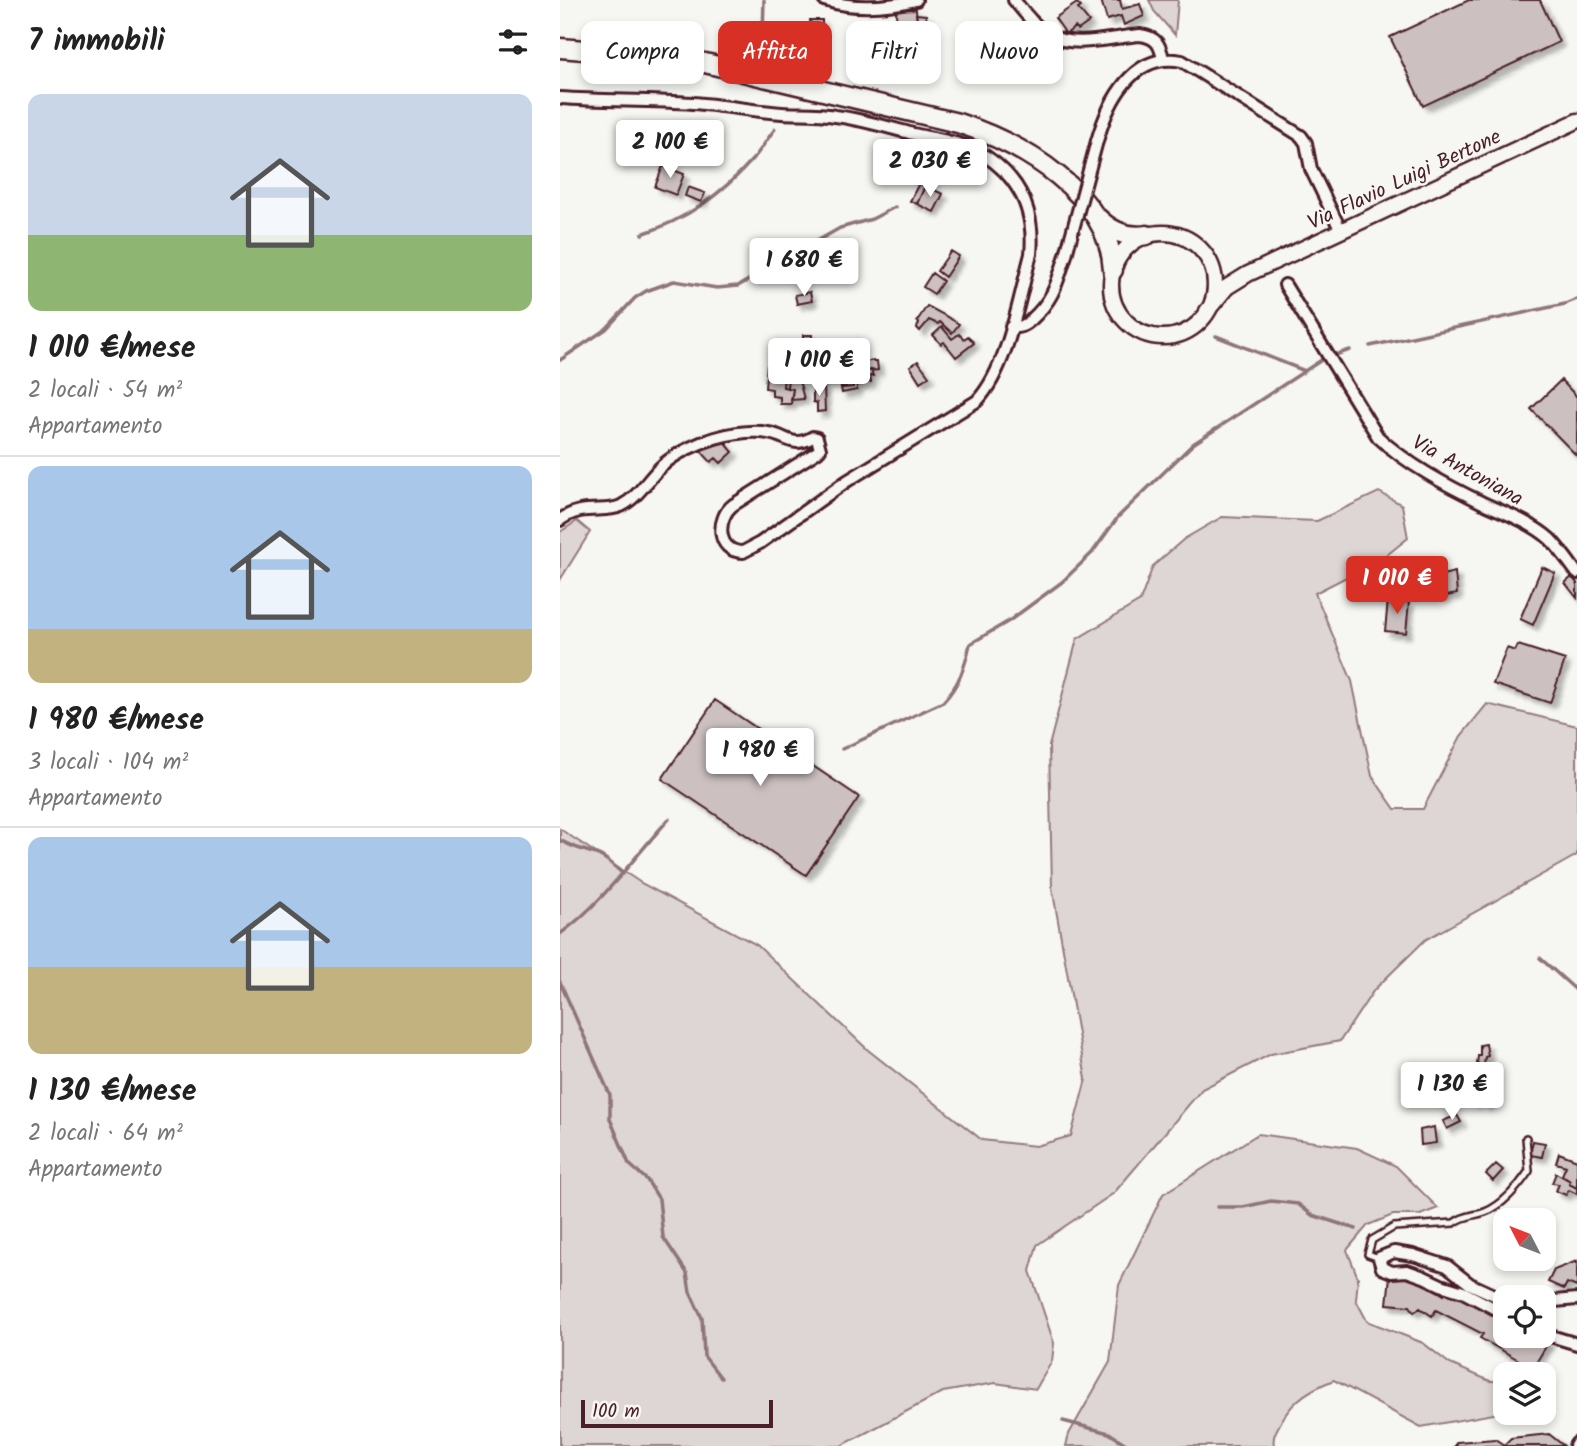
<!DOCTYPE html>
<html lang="it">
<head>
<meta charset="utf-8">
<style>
	:root { --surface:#fff; --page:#f2f2f2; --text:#222; --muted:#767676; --line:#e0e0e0; --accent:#d93025 }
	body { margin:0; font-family:Kalam,sans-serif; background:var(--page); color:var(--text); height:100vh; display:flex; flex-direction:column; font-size:26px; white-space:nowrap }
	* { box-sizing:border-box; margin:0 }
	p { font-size:23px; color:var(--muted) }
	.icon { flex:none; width:38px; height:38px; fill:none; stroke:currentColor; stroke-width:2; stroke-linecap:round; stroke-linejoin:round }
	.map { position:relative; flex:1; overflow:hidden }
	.side { display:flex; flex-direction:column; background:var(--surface); width:560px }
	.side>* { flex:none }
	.top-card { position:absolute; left:21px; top:21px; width:665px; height:63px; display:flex; gap:14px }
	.needle { width:46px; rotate:312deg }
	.controls { position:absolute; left:933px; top:1208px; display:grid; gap:14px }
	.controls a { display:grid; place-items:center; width:63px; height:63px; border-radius:14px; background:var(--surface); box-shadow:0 4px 10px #0003; font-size:35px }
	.scale { position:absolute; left:21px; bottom:18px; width:192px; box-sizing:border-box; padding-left:7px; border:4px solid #4a1f2b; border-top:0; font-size:19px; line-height:24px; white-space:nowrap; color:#4a1f2b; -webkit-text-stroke:5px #f6f6f2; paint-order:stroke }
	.price { position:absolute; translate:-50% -60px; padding:0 16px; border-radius:7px; background:#fff; color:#222; font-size:23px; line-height:46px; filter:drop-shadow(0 2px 4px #0008) }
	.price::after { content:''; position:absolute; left:50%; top:42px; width:21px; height:16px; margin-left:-10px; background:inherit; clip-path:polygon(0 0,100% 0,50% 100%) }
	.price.current { background:var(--accent); color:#fff }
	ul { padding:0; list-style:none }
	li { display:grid; align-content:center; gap:14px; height:371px; padding:0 28px }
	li+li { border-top:2px solid var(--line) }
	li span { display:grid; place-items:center; height:217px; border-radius:14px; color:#555 }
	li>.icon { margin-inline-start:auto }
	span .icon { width:126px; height:126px; fill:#fffc; stroke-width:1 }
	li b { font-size:30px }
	h2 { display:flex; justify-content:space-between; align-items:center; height:84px; padding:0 28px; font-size:30px }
	.pill { padding:0 24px; border-radius:14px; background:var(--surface); box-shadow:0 4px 10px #0003; font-size:24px; line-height:63px }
	.pill.current { background:var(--accent); color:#fff }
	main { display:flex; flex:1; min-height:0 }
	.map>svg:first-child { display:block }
	.green { fill:#ddd6d5; stroke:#947a80; stroke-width:2 }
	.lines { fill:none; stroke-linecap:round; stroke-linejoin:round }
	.stream { stroke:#8e747a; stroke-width:3.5 }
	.building { fill:#ccc1c0; stroke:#4a1f2b; stroke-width:2; filter:url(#shadow) }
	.service-casing { stroke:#4a1f2b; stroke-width:10 }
	.minor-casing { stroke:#4a1f2b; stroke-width:16 }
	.tertiary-casing { stroke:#4a1f2b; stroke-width:19 }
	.primary-casing { stroke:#4a1f2b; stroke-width:23 }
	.service { stroke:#f6f6f2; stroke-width:5 }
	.minor { stroke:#f6f6f2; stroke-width:10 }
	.tertiary { stroke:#f6f6f2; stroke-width:14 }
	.primary { stroke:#f6f6f2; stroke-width:18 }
	.minor-bridge-casing { stroke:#4a1f2b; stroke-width:16; stroke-linecap:butt }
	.minor-bridge { stroke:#f6f6f2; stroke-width:10 }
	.labels { text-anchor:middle; stroke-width:5; stroke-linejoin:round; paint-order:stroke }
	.street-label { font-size:21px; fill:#4a1f2b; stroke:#f6f6f2 }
</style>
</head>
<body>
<main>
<section class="side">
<h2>7 immobili<svg class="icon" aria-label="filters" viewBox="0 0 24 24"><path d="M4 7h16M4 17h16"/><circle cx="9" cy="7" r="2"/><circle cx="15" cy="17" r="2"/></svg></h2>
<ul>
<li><span style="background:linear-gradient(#c9d6e8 65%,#8fb573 0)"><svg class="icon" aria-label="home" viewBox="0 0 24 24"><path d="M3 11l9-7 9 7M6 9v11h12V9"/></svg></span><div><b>1 010 €/mese</b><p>2 locali · 54 m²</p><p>Appartamento</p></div></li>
<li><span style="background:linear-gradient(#a9c7e8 75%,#c2b280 0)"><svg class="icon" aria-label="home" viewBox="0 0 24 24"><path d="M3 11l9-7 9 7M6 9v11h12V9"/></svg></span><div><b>1 980 €/mese</b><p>3 locali · 104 m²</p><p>Appartamento</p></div></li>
<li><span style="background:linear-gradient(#a9c7e8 60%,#c2b280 0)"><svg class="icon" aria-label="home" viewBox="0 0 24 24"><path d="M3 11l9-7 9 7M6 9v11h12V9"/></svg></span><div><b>1 130 €/mese</b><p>2 locali · 64 m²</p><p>Appartamento</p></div></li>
</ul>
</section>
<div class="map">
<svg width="1017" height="1446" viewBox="0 0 1017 1446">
	<defs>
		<filter id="shadow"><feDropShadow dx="5" dy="5" stdDeviation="2" flood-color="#0004"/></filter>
	</defs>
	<rect width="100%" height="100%" fill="#f6f6f2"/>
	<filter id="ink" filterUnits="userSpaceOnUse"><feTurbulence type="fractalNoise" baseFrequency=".0143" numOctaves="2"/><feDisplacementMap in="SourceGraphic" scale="14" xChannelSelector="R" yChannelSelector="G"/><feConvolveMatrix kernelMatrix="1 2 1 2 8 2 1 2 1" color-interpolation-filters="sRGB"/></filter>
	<g filter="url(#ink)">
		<path class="green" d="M589 0H618L615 35 594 11Z
			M819 492 842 505 848 538 822 559 755 593 792 681 812 776 835 809H863L901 736 927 704 1017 726V855L865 940 814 990 780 1041 711 1054 642 1089 554 1193 477 1245 470 1271 494 1343 492 1361 476 1389 435 1383 383 1392 281 1446H0V829L81 883 197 945 308 1050 422 1140 476 1146 511 1136 526 1079 492 887 489 746 517 639 580 601 593 566 624 539 662 517 757 521Z
			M17 521 30 532 0 580V532Z
			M698 1134 797 1148 836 1166 878 1208 860 1215H833L808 1225 787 1250 798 1278 796 1300 807 1321 863 1343 890 1364 930 1381H945V1412L861 1427 774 1380C751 1389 735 1398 722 1420 717 1430 712 1435 714 1446H506L509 1434 550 1362 559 1285 603 1194Z"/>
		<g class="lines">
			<path class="stream" d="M204 0 203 34 207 41
				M82 234C127 219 161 195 193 159 201 150 207 139 215 129
				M656 336 745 371
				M810 346 1005 304 1017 299
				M0 360 46 329 75 298 86 291 114 281 157 288 178 286 280 228 312 219 335 207
				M282 749 383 702C399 685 405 667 410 644L449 621 502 582 532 553 558 517 633 444 763 359 790 350
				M0 840C11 847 21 849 33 853 45 856 54 866 63 874
				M0 934C43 903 73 858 109 819
				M980 958 1017 991
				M0 982 50 1095V1119L69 1164 87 1180 99 1199 103 1237 127 1273 130 1292 142 1318 144 1356 161 1378
				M657 1207H683L711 1201 738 1204 752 1215 796 1229
				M503 1421 549 1433 569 1446"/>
		</g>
		<path class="building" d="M541 0H560L562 9 580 4 584 16 564 25 561 16 547 20Z
			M909 0H980L999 42 863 106 830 37Z
			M517 3 521 7 518 9 529 22 518 30 515 27 506 34 495 18Z
			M356 9 358 32 337 34 336 10Z
			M356 14 366 15 368 33 358 32Z
			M250 20H262V31L251 32Z
			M453 39 478 43 476 57 451 53Z
			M369 148 379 155 371 176 361 172Z
			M103 166 124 174 116 195 95 187Z
			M359 183 365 186 357 204 350 201Z
			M365 186 383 194 374 212 357 204Z
			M128 187 145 193 141 202 125 196Z
			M391 251 399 256 385 277 377 271Z
			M372 273 383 281 374 294 363 287Z
			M250 292 252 301 237 304 235 295Z
			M367 306 384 315 399 324 392 333 380 322 378 324 369 320 360 331 357 328 359 323 357 321Z
			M382 327 392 339 399 334 404 339 408 336 414 343 396 357 384 342 381 344 373 335Z
			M243 335H252V351H263L269 347 274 381H254L252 357H228V348L243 347Z
			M228 357H252L253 368H249L248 372 225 369 224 377 206 375 207 366 211 362 228 360Z
			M303 361H317L318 370 296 372 297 390 282 393 281 388 293 387V372L290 373 289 367 296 366 297 368Z
			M358 361 369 376 360 382 350 366Z
			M289 364 290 373 293 372V387L281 388 278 365Z
			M311 370 313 376H310L311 382 297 385 296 372Z
			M206 375 224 377 223 387 233 389 231 404H220V397L212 396V389L205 388Z
			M228 377H234L240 384 244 399 231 400 233 389 227 388Z
			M1001 380 1017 397V456L971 409Z
			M264 386 265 411 257 412V403L253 402V387Z
			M162 439 173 452 161 463 156 458 151 462 140 450Z
			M982 567 995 573 973 625 960 619Z
			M861 571 864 590 855 592 852 572Z
			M895 572 897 594 881 597 880 590 883 589 882 575Z
			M1012 577 1017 583V598L1005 583Z
			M828 600 849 602 846 633 825 631Z
			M958 645 1005 660 990 703 933 684 947 648 955 651Z
			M155 700 299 797 246 875 102 779Z
			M926 1044 928 1056 925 1057 924 1065 917 1064 918 1056H920V1045Z
			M924 1077 929 1084 924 1087 933 1099 925 1105 921 1099 915 1103 906 1091Z
			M897 1115 901 1122 887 1129 883 1121Z
			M874 1127 876 1143 861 1145 860 1130Z
			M973 1141 985 1143 982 1157 970 1155Z
			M999 1153 1017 1160V1188L1009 1184 1010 1181 1002 1175 1006 1166 996 1163Z
			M936 1164 943 1170 933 1181 926 1174Z
			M996 1173 1010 1181 1009 1184 1017 1188V1194L1009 1190 1006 1195 996 1191 999 1184 992 1183Z
			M1017 1261V1287L1007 1283 1004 1289 988 1282 994 1270Z
			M830 1276 860 1280 884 1295 888 1288 945 1315V1335H976L988 1343 973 1368 920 1338 923 1334 876 1310 872 1316 860 1308 854 1312 850 1306 827 1304Z
			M989 1434 1004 1446H894L897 1442 935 1439 944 1445 951 1438Z"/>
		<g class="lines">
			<g class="service-casing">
				<path id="service" d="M819 1258 808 1254 812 1240 834 1227 894 1223C904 1215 914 1216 925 1212 942 1206 959 1186 969 1171L966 1138"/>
			</g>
			<g class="minor-casing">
				<path id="minor" d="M264 0C293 9 327 7 356 0
					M454 0C464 12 475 27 489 35 514 49 553 37 580 35 596 37 600 44 603 59
					M0 98C44 101 88 100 133 103 163 105 192 111 222 113 240 114 258 113 275 116 301 119 327 127 353 134 376 139 403 142 424 155 460 178 475 212 471 254 459 298 448 368 417 401L287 481 200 543 183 552C156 552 156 518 173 505L257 452 260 449 257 438 253 437C232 449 228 436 208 433 192 430 170 434 155 438 138 443 116 453 103 465 89 477 79 497 61 506 43 514 23 503 0 520
					M537 141C548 102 573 51 622 61L741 136 746 143 751 169 781 231
					M725 285 818 437C848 465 886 485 923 503 945 513 972 523 990 539 1000 549 1009 562 1017 573
					M451 327C460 328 464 326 471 320 494 299 497 283 506 255
					M945 1300 910 1284 887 1266 853 1255 834 1252 819 1258 822 1268 832 1272 847 1271 864 1277 881 1285 903 1292 945 1314
					M984 1302 1017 1299
					M984 1334 1017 1344
					M1015 1446 1017 1443"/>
			</g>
			<g class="tertiary-casing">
				<path id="tertiary" d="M551 285a52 52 0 1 1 104 0a52 52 0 1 1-104 0Z
					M647 311 667 287 688 274 1017 121"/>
			</g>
			<g class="primary-casing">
				<path id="primary" d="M0 48 99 56 145 63 398 123C463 144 549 194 553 270
					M538 218C552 232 568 238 587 235"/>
			</g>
			<use href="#service" class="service"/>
			<use href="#minor" class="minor"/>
			<use href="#tertiary" class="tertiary"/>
			<use href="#primary" class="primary"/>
			<g class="minor-bridge-casing">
				<path id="minor-bridge" d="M506 255 537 141"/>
			</g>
			<use href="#minor-bridge" class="minor-bridge"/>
		</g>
	</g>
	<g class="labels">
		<g class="street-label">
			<text transform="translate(844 179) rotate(-25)" y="7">Via Flavio Luigi Bertone</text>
			<text transform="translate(908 470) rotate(29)" y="7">Via Antoniana</text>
		</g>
	</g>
</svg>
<div class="controls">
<a><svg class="needle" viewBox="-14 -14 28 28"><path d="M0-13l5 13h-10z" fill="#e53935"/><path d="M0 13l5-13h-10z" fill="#767676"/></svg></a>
<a><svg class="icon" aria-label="locate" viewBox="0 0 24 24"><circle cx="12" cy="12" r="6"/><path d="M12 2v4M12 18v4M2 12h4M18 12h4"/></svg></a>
<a><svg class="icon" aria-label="layers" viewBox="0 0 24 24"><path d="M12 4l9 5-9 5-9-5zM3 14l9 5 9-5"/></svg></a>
</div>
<div class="scale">100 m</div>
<b class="price" style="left:110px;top:180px">2 100 €</b>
<b class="price" style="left:370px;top:199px">2 030 €</b>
<b class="price" style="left:244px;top:298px">1 680 €</b>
<b class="price" style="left:259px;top:398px">1 010 €</b>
<b class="price current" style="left:837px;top:616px">1 010 €</b>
<b class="price" style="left:200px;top:788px">1 980 €</b>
<b class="price" style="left:892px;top:1122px">1 130 €</b>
<div class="top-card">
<a class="pill">Compra</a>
<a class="pill current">Affitta</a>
<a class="pill">Filtri</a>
<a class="pill">Nuovo</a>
</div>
</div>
</main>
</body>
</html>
